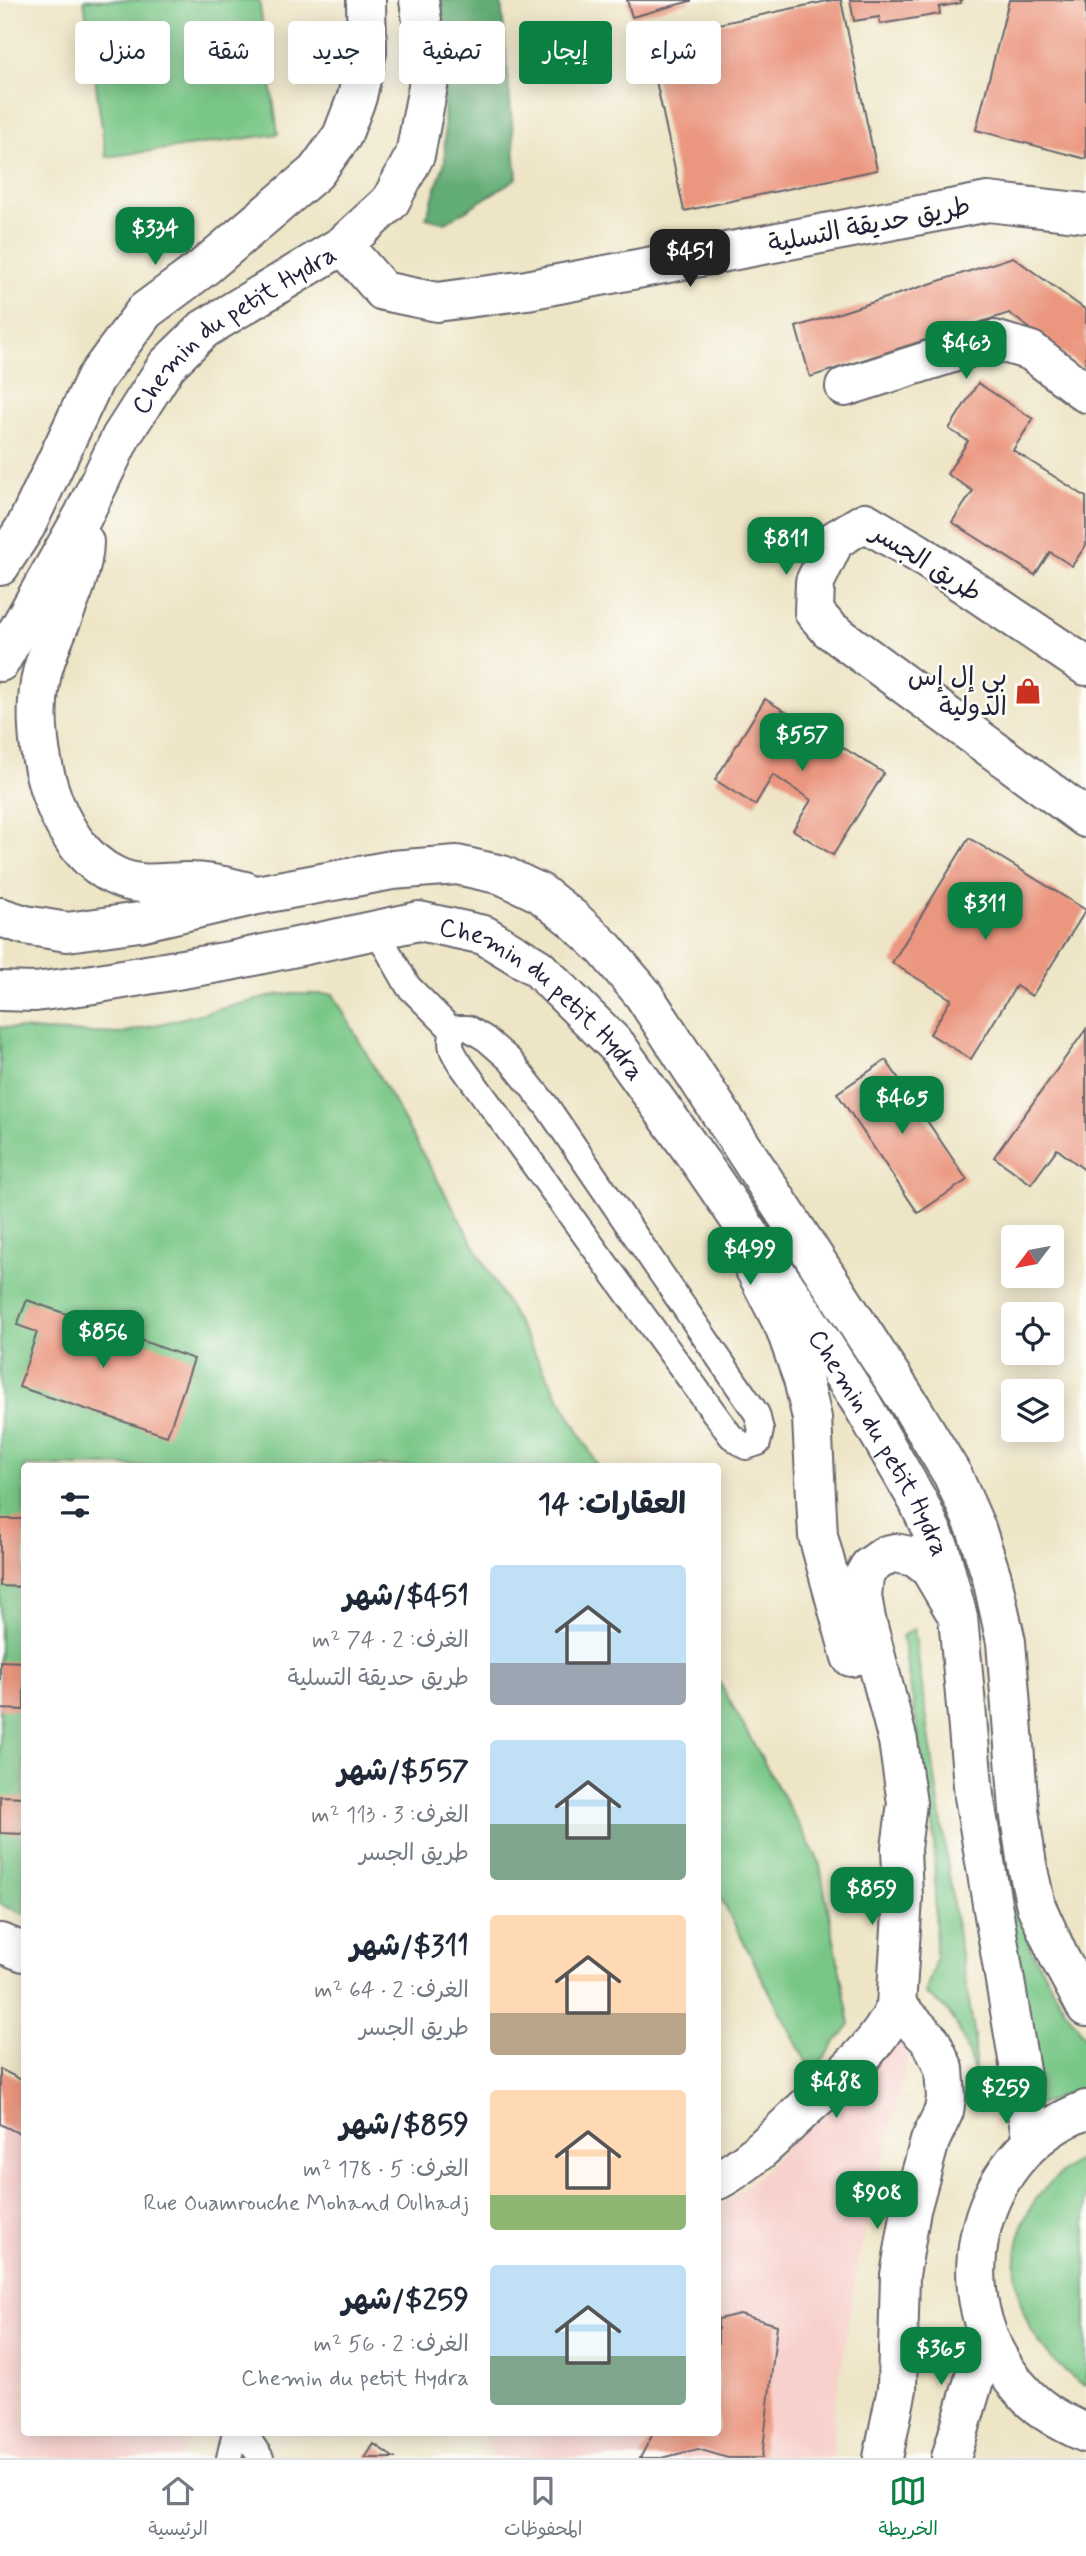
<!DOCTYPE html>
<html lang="ar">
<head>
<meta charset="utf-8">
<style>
	:root { --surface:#fff; --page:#f2f2f3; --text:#1f2937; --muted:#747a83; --line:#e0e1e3; --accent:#0b8043 }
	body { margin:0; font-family:Mynerve,"Playpen Sans Arabic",sans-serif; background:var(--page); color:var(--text); direction:rtl; height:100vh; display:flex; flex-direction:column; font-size:26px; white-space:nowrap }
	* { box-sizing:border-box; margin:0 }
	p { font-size:23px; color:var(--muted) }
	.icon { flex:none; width:38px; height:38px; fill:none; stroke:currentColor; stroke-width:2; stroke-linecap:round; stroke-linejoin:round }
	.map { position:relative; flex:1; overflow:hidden; direction:ltr }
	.drawer { position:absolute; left:21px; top:1463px; width:700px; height:973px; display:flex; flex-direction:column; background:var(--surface); border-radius:7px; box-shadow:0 4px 18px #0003; direction:rtl }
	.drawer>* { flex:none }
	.hud { position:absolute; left:21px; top:21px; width:700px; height:63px; direction:rtl; display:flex; gap:14px }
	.needle { width:46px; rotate:238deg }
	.fabs { position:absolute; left:1001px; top:1225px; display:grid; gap:14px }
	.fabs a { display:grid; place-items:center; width:63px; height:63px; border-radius:7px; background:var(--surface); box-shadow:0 4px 18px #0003; font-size:35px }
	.price { position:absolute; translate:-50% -60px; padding:0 16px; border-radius:14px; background:var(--accent); color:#fff; font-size:23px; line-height:46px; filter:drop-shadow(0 2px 4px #0008) }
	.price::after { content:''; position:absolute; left:50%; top:42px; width:21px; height:16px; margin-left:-10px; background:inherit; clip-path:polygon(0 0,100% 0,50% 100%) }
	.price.current { background:#222; color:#fff }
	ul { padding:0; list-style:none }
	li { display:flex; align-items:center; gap:21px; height:175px; padding:0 35px }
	li span { display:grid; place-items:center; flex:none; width:196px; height:140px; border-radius:7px; color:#555 }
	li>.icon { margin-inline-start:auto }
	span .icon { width:84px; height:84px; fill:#fffc; stroke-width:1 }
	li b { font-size:30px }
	h2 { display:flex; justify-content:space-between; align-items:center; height:84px; padding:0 35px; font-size:30px }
	.pill { padding:0 24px; border-radius:7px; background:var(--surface); box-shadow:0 4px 18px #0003; font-size:24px; line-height:63px }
	.pill.current { background:var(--accent); color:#fff }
	.tabs { display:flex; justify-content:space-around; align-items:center; height:98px; border-top:2px solid var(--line); background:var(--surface); font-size:19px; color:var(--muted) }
	.tabs a { display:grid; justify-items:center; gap:4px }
	.tabs .current { color:var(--accent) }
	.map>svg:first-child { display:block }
	.built { fill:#f7d0cc }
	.green { fill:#79c787; stroke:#4e7461; stroke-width:2 }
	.forest { fill:#62ac74; stroke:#426758; stroke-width:2 }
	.building { fill:#eb9780 }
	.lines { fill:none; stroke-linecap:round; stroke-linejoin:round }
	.service-casing { stroke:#69666c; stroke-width:28 }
	.minor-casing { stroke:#69666c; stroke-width:42 }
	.tertiary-casing { stroke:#69666c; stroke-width:42 }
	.secondary-casing { stroke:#69666c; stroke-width:42 }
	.service { stroke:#fff; stroke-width:24 }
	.minor { stroke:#fff; stroke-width:38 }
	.tertiary { stroke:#fff; stroke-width:38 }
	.secondary { stroke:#fff; stroke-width:38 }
	.labels { text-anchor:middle; stroke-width:5; stroke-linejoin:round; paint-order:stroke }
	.street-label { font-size:26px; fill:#22223b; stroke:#fdfcf7 }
	.poi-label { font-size:26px; fill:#22223b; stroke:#fdfcf7; text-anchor:end }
</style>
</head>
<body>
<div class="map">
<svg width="1086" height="2458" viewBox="0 0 1086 2458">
	<rect width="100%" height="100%" fill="#fdfcf7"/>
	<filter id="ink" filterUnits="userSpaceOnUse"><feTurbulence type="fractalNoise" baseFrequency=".0143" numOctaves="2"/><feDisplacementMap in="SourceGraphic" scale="14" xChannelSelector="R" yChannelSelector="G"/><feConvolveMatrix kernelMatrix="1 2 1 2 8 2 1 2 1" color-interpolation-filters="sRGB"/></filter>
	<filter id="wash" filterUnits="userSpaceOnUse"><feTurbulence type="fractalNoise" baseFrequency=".00686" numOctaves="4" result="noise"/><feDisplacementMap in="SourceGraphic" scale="28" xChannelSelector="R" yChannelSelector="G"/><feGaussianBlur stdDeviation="1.57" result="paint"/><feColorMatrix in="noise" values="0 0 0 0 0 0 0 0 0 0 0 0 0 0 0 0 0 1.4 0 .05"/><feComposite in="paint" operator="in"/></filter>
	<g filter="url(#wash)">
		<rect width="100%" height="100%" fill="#eee5c6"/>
		<path class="built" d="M893 2033 913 2037 857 2267 834 2412 833 2458H669L661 2455 651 2458H495L482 2433 718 2432V2209L763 2172Z
			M0 2095 24 2105V2432L187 2433 181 2458H0Z"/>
		<path class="green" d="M84 0H259L278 134 106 157Z
			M280 994H333L598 1466H24V1914L0 1904V1027L43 1031 119 1034Z
			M914 1629 958 1937 975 2037V2075C963 2041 959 2011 925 1994L936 1959 934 1831 902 1636Z
			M718 1680 819 1861 850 2024 812 2073 718 1893Z
			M1007 1824 1012 1873 1030 1948 1063 2006 1086 2038V2087L1036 2106 998 1831Z
			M1086 2154V2386C1077 2382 1071 2376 1064 2370 1017 2331 1000 2260 1032 2205 1046 2183 1065 2169 1086 2154Z"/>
		<path class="forest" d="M428 0H501L517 178 446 223 426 218 445 161 444 99Z"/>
		<g id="blocks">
			<path class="building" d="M627 0H691V1L632 17Z
				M832 0H841L877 170 684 211 647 39Z
				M850 0H961V3L939 7 940 14 880 24 879 17 854 21Z
				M1009 0H1086V159L976 130Z
				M1013 257 1086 310V370L1009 313 810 377 796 327Z
				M978 383 1033 419 1013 450 1086 497V545L1072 566 1050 552 1035 575 952 522 973 491 947 474 968 441 949 429Z
				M765 699 884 773 833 855 793 830 811 800 773 775 755 805 715 780Z
				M969 838 1086 910 1032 996 1016 986 971 1059 930 1034 951 999 892 963Z
				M1086 1029V1171L1057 1149 1031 1184 994 1157Z
				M886 1060 967 1180 918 1213 837 1093Z
				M27 1300 194 1359 167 1436 19 1387 37 1332 17 1325Z
				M0 1519H24V1587L0 1586Z
				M0 1661 24 1662V1710L0 1709Z
				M0 1796 24 1797V1834L0 1833Z
				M0 2069 24 2081V2136L0 2124Z
				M740 2314 777 2325 762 2458H728L698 2449 662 2458H640L654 2432H718V2319Z
				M374 2444 394 2458H365Z"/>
		</g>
	</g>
	<g filter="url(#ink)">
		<use href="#blocks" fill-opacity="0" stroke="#69666c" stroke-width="2"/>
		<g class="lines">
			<g class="service-casing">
				<path id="service" d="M376 930 408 986 453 1031
					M459 1028H468L486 1039 510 1060 546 1105 757 1414 761 1430 758 1443 746 1447 731 1436 461 1065C453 1053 448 1046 453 1031Z
					M244 2432 261 2458
					M229 2458 235 2432"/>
			</g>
			<g class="minor-casing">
				<path id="minor" d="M343 245 383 291 437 302 527 290 988 202 1086 213
					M845 387 994 340 1031 351 1086 393
					M1086 666 918 553 865 522 835 540 815 582 814 612 829 629 1086 818"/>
			</g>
			<g class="tertiary-casing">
				<path id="tertiary" d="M746 1252 785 1328 803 1379 812 1418 818 1536 851 1657
					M0 1943 24 1952
					M718 2180C750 2163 776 2136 802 2111 836 2080 878 2049 896 2006L903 1898 901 1848 907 1803 898 1741 866 1619 862 1596 864 1576 869 1567 886 1555 895 1553 915 1557 930 1569 953 1608"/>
			</g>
			<g class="secondary-casing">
				<g id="secondary">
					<path d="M84 542C83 586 52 631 42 673 27 737 50 845 115 876 140 888 161 882 188 882 207 882 227 886 245 891"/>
					<path d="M0 566 26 526 95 379 145 311 203 268 316 172 342 136 357 97 367 52 366 0"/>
					<path id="s1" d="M0 662 83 516 121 437 167 365 204 329 343 245 390 202 415 155 430 76 419 0"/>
					<path d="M0 917 25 925 67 932 139 922 257 895 392 870 457 865 502 875 540 893 574 920 605 949 643 994 912 1408 953 1476 976 1528 992 1578 1006 1642 1019 1810 1027 1865 1036 1906 1059 1957 1086 2007"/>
					<path id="s2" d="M0 991 35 992 87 985 230 961 419 921 484 935 538 968 617 1046 703 1166 794 1299 863 1406 918 1501 940 1549 958 1617 974 1796 1032 2142"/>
					<path d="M1086 2110C968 2154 940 2308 1027 2396 1044 2413 1065 2424 1086 2433"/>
					<path d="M883 2458 897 2389 900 2275 911 2210 930 2141 944 2111 946 2098 944 2069 931 2041 896 2006"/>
					<path d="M951 2458 974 2380 984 2328"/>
				</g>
			</g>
			<use href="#service" class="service"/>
			<use href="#minor" class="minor"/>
			<use href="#tertiary" class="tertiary"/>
			<use href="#secondary" class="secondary"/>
		</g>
	</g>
	<defs>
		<g id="shop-bare" transform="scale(2.1)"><path d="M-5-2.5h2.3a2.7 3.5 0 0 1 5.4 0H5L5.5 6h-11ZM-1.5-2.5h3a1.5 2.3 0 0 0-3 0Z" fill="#c8321e" stroke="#fdfcf7" stroke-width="2.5" paint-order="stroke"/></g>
	</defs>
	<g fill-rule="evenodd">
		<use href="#shop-bare" x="1028" y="691"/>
	</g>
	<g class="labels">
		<g class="street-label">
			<text transform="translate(869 224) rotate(-11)" y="9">طريق حديقة التسلية</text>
			<text dy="9" stroke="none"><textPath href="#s1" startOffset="415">Chemin du petit Hydra</textPath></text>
			<text transform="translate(927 562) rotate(32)" y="9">طريق الجسر</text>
			<text dy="9" stroke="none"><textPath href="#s2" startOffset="576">Chemin du petit Hydra</textPath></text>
			<text dy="9" stroke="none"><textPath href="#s2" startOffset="1143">Chemin du petit Hydra</textPath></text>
		</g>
		<g class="poi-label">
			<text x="1007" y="685">بي إل إس<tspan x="1007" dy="30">الدولية</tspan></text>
		</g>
	</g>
</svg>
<div class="fabs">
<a><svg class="needle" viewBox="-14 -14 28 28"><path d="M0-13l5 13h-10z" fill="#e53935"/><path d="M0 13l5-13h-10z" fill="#747a83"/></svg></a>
<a><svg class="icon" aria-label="locate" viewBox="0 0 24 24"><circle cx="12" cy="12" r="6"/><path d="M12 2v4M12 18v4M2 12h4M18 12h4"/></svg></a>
<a><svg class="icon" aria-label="layers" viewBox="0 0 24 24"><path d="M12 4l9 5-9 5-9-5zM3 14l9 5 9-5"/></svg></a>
</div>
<b class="price" style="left:155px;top:267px">$334</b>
<b class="price current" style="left:690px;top:289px">$451</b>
<b class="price" style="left:966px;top:381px">$463</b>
<b class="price" style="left:786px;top:577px">$811</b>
<b class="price" style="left:802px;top:773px">$557</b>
<b class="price" style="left:985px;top:942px">$311</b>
<b class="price" style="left:902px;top:1136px">$465</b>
<b class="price" style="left:750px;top:1287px">$499</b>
<b class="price" style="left:103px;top:1370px">$856</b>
<b class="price" style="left:872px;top:1927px">$859</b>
<b class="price" style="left:836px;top:2120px">$488</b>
<b class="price" style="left:1006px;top:2126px">$259</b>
<b class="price" style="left:877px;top:2231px">$908</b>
<b class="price" style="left:941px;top:2387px">$365</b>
<div class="hud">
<a class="pill">شراء</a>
<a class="pill current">إيجار</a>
<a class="pill">تصفية</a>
<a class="pill">جديد</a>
<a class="pill">شقة</a>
<a class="pill">منزل</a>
</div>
<section class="drawer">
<h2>العقارات: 14<svg class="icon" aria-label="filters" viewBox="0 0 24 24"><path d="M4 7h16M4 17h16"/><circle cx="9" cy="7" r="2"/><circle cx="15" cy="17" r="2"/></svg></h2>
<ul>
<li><span style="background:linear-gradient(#bfe0f5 70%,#9aa5b1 0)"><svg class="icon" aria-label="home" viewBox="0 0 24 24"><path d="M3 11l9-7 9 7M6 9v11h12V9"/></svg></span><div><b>$451/شهر</b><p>الغرف: 2 · 74 m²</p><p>طريق حديقة التسلية</p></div></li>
<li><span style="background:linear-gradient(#bfe0f5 60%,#7fa58c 0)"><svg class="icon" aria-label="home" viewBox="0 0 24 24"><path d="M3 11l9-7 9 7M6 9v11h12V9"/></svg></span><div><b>$557/شهر</b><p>الغرف: 3 · 113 m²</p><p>طريق الجسر</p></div></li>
<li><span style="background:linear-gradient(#ffd9b3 70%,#b9a48a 0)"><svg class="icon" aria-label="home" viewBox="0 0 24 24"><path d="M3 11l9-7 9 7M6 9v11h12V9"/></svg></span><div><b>$311/شهر</b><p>الغرف: 2 · 64 m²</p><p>طريق الجسر</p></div></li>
<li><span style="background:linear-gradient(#ffd9b3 75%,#8fb573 0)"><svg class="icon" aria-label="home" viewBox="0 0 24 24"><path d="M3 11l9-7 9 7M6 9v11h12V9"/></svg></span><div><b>$859/شهر</b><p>الغرف: 5 · 178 m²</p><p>Rue Ouamrouche Mohand Oulhadj</p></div></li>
<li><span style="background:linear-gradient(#bfe0f5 65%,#7fa58c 0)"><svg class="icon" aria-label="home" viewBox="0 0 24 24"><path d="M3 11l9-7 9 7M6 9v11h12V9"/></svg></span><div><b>$259/شهر</b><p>الغرف: 2 · 56 m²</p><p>Chemin du petit Hydra</p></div></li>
</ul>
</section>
</div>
<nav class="tabs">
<a class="current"><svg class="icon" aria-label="map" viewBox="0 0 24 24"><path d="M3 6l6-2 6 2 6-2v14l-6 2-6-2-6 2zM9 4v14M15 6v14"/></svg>الخريطة</a>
<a><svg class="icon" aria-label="saved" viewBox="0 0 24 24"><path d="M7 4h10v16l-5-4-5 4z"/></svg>المحفوظات</a>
<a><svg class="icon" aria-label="home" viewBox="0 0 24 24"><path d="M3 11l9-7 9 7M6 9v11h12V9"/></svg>الرئيسية</a>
</nav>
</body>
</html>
